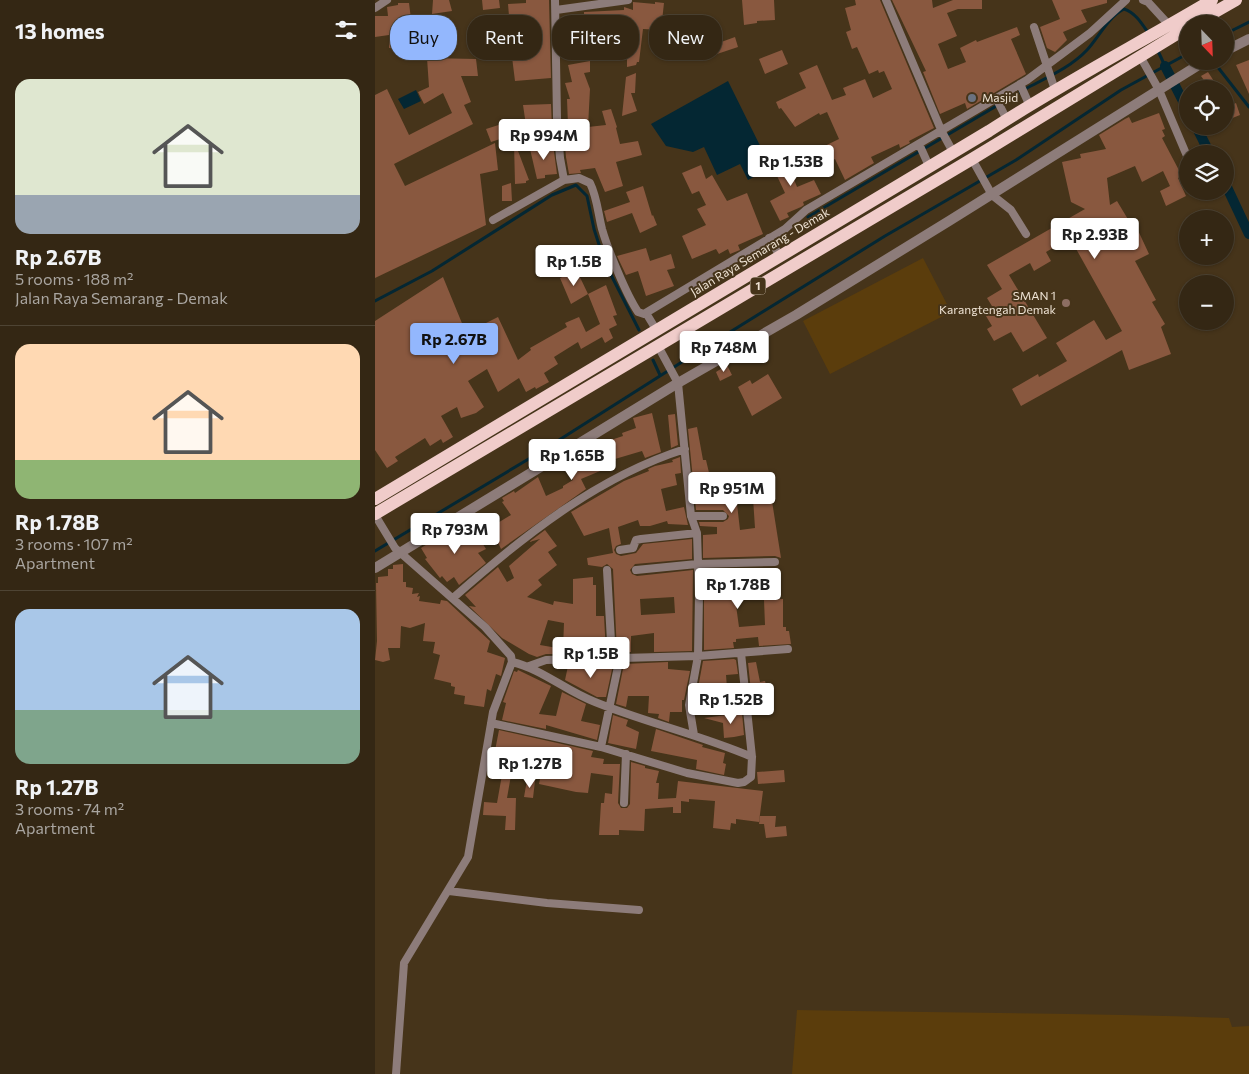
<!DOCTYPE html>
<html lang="en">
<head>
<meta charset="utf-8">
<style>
	:root { --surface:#342714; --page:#3c2f1d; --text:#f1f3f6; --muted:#a9a5a0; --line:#4e4434; --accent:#93b7fd }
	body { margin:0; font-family:Commissioner,sans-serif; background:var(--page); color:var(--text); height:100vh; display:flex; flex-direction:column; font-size:19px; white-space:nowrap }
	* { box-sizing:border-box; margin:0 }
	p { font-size:16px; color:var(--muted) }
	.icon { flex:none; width:28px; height:28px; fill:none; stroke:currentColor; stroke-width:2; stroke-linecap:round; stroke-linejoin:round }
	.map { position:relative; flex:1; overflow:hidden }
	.drawer { display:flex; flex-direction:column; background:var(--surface); width:375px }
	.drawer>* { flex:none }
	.top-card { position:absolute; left:15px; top:15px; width:475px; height:45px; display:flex; gap:10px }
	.needle { width:32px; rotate:157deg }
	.controls { position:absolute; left:804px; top:15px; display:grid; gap:10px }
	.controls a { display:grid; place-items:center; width:55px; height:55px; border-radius:50%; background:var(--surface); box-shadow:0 1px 4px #0004,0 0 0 1px var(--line); font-size:25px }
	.price { position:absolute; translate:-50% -42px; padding:0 11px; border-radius:5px; background:#fff; color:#222; font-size:16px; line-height:32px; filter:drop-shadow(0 1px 2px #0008) }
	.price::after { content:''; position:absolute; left:50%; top:30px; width:15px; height:11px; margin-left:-8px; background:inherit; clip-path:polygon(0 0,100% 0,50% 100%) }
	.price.active { background:var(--accent); color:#111 }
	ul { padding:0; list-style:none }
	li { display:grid; align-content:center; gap:10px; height:265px; padding:0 15px }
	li+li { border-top:1px solid var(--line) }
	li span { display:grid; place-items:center; height:155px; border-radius:15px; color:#555 }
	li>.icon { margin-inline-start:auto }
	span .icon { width:90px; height:90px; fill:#fffc; stroke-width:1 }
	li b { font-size:21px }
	h2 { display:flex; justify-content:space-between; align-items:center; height:60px; padding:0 15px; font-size:21px }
	.pill { padding:0 18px; border-radius:20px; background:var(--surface); box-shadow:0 1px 4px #0004,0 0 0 1px var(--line); font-size:18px; line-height:45px }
	.pill.active { background:var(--accent); color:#111 }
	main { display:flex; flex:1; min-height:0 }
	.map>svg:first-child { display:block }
	.green { fill:#5b3d0c }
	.water { fill:#042733 }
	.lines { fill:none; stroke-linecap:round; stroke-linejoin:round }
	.stream { stroke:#042733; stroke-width:3 }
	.canal { stroke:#042733; stroke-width:10 }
	.building { fill:#89583f; fill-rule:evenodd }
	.minor { stroke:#8d7c7a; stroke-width:8 }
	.tertiary { stroke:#8d7c7a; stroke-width:10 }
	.trunk { stroke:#f0ccca; stroke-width:12 }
	.worship-dot { fill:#6b7280; stroke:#46341a; stroke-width:2 }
	.education-dot { fill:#8d6e63; stroke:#46341a; stroke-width:2 }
	.labels { text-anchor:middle; stroke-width:4; stroke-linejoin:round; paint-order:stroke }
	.shield { fill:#46341a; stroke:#bcae9c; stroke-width:1 }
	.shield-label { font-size:11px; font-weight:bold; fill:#eee2d3 }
	.poi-label { font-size:12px; fill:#eee2d3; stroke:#46341a; text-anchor:start }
	.street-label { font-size:12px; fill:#eee2d3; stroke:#46341a }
</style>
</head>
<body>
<main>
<section class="drawer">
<h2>13 homes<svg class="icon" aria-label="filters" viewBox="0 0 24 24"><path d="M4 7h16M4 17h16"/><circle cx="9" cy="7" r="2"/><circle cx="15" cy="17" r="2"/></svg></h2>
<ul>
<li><span style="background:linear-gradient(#dfe7d0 75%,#9aa5b1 0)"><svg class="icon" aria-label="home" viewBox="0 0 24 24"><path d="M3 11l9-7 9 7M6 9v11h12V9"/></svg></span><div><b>Rp 2.67B</b><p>5 rooms · 188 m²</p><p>Jalan Raya Semarang - Demak</p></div></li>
<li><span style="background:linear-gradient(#ffd9b3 75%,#8fb573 0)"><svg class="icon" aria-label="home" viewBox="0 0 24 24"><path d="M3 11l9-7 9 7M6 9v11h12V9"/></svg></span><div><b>Rp 1.78B</b><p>3 rooms · 107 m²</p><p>Apartment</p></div></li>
<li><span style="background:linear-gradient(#a9c7e8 65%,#7fa58c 0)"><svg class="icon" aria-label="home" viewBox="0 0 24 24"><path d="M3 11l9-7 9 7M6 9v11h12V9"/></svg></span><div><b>Rp 1.27B</b><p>3 rooms · 74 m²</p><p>Apartment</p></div></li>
</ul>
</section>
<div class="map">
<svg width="874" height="1074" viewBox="0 0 874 1074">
	<rect width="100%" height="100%" fill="#46341a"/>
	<path class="green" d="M548 258 576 312 455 374 428 321Z
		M422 1010C566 1013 710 1013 854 1018L857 1027 874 1026V1074H417Z"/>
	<path class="water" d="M353 81 396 168 373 180 365 164 342 175 329 147 318 152 291 146 276 124Z
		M41 90 46 101 29 109 23 99Z"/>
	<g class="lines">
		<path class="stream" d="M850 34 874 22
			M783 51 790 66
			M838 61 874 107
			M433 217 652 88C673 77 696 67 712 50 724 37 733 17 749 9 761 13 767 24 774 34
			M0 301 57 271 177 195 201 185 212 196 219 229 230 263 264 330
			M278 360 285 375
			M0 551 162 454 318 355 510 236 641 160 746 90 812 54"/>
		<path class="canal" d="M790 66 812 109
			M821 126 835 154
			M850 183 874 234"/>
	</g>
	<path class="building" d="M58 0H74L77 11 57 14Z
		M107 0H124L125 8 108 10Z
		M151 0H174L176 78 140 81 137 57H134L133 44 148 43V15L134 16 133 4 151 3Z
		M367 0H399L400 20 382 21V23L369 25Z
		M480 0H505L559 128 534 141 535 143 525 148 524 144 496 157 499 163 470 180 460 159 434 171 427 157 464 139 452 112 445 115 444 113 420 127 406 108 404 109 401 102 431 88 424 73 442 65 457 100 471 95 468 88 490 79 498 98 517 89 509 71 504 73 503 70 494 74 482 47 477 49 471 32 476 30 470 8 481 5Z
		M517 0H557L558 8 578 0H607V9H583L572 13 582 36 563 44 573 69 591 62 585 48 601 40 602 42 642 27 645 35 636 39 651 74 592 109 590 103 565 114 548 72 551 71Z
		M677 0H732V3L706 10 712 22 688 32 692 40 680 52 672 48 665 27 685 19Z
		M258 2 280 4V2L289 3 286 30 268 29 264 62H262L261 65 252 67V58L231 57 232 38 209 36 210 45H194L195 35H186V17L209 18V12L249 10V7L258 10Z
		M23 3H34L38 35 24 36 26 49 14 48V35L0 37V16H13L12 7 23 5Z
		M130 23 132 40 113 43 110 25Z
		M64 35 65 51 52 53 51 36Z
		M360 37 363 47 342 54 338 45Z
		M407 50 413 64 390 74 384 59Z
		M52 58 101 59 103 76H86L96 102 89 105 98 124 19 164 30 186 120 143 123 170 105 174 111 225 0 278V95L12 89 34 135 77 113 68 93 49 104 43 92 54 87Z
		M874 60V94L861 65Z
		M215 61V72L209 73 215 89 213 127 231 125 227 111 236 109 242 127 241 128 245 144 263 141 267 155 241 162 248 186 230 192 220 168 205 170 206 173 194 174 191 157 188 126 193 125 192 99H195L190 83 197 82 193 65Z
		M833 72 844 89H822L831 83 826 76Z
		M261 73 260 93H256L262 111 247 116 251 77Z
		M861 103 865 115 850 121V108Z
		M176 104 177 128 152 132 148 105Z
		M784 113 790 129 787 130 790 136 787 138 807 176 803 178 811 196 791 206 785 191 795 186 788 171 767 182 760 166 732 178 735 205 742 201 757 226 760 224 774 254 760 261 781 300 777 302 790 324 786 327 796 354 754 370 747 350 646 406 637 389 663 374 664 377 692 361 681 343 719 320 731 340 747 331 695 238 671 252 676 261 659 271 655 263 634 275 672 338 648 352 636 332 619 341 612 329 617 326 611 316 620 311 612 298 627 289 612 265 710 209 696 202 687 162 706 158 705 154 731 149 724 135 750 119 754 117 757 123Z
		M133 122 137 135 116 142 111 129Z
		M139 143H140L154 180 151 181V183L140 184Z
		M178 144 182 174 170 175V178L162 179 155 149Z
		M421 149 427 164 415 169 422 187 439 180 446 194 428 202 429 205 426 207 412 213 414 217 405 221 395 201 410 193 396 163Z
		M326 165 331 179 337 175 352 201 372 193 388 234 363 245 365 250 355 254 353 249 344 254 341 249 317 259 307 236 331 225 322 209 331 205 324 191 317 194 307 173Z
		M136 183 137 201H127V186Z
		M268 186 277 216 278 215 282 225 265 233 257 213 232 222 229 211 255 202 251 192Z
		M271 248 275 261 296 254 300 268 292 270 299 286 271 296 263 271 251 275 242 256Z
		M202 271 213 294 196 304 185 278Z
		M68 277 91 333 123 317 143 360 156 350 155 348 192 327 190 323 204 317 211 332 225 324 213 294 231 285 242 315 238 316 242 325 234 329 238 338 230 343 227 337 206 349 203 342 179 357 183 364 169 373 174 382 161 389 160 387 151 392 144 378 123 392 112 369 93 381 109 407 101 413 86 418 82 407 66 416 78 437 68 443 66 439 55 446 50 438 20 457 23 461 12 468 0 450V321Z
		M352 365 357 375 345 381 341 372Z
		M393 374 407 398 377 416 363 387 375 380 377 384Z
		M277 413 286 452 270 458 267 451 240 459 241 461 229 465 230 469 206 479 211 489 126 549 116 527 136 515 127 502 129 501 127 498 139 491 140 493 163 477 171 496 188 488V486L198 480 191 466 190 460 199 455 209 454 208 453 221 448 237 443 236 440 248 436 247 433 261 428 258 418Z
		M300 414 303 445 296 448 293 415Z
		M322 427 328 460H331L335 477H339L342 492 364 489V486L375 485V503L362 504 365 530 380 528 378 498 396 495 406 558 400 556 328 558V535L342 534V527L325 526 324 522H348L353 519 354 516 348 510H321L313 429Z
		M305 457 306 473 300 474 302 485 286 489 291 511 309 507 313 525 293 524 292 521 275 526H265L263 520 243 527 246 544 241 546 239 550 241 554 246 556 261 553 268 544 317 539V559L260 564 255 570 257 574 262 576 318 570 317 651 279 652V633L256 636V652H242L238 569 232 564 227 567 213 565 212 558 238 553 234 528 209 536 196 512 249 481 274 471 273 469 280 466 298 462 297 460ZM299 597 300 613 266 615 265 599Z
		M84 524 94 538 101 533 111 549 103 553 111 563 84 585 79 577 72 582 67 576 65 578 50 559 52 558 46 548Z
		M170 530 182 546 173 552 182 565 163 580 167 585 152 597 178 605 179 601 198 604V579L218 577V585H221V616H229L231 653 201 651V654H171L162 657 154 654 127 638 94 606 101 607 90 595 123 567 132 582 139 578 134 566 165 539 154 542ZM173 620 189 623 188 649 165 645Z
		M28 564V582H31V587L38 588 37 594 44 593 42 597 45 596 44 601 65 604 66 600 72 601 115 641 112 652 130 658 126 676 121 674 116 691 112 689 109 707 89 704 90 696 79 694 80 687 76 686V683L59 679 65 655 58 653 60 642 48 641 50 623 35 628 26 626 25 648H13L15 660 8 662 0 660 2 641 1 583H3V577L13 576V569H18V565Z
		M389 568 388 587H369V591H359L364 627 390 625 389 600 408 599V627H411V631H414L416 644 384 646 383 637 361 639V642H358L359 648 329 650V569Z
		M359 659 361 660 363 674 351 675 352 688 339 689V711L323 712 321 699 328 661Z
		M293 662V669L315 671 309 700H307V712H295L294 722 283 718 284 714 273 713 274 696H253L251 707 241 704 249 664Z
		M381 662 385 682 390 681 392 688 376 691 373 663Z
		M220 664 238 665 231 697H222L190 680 193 666 219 669Z
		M143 670 176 686 164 714 181 716 187 692 211 704 206 721 225 725 222 740 171 725V729L127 720 131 703 128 702 139 671 142 672Z
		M367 713 369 735 359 737 349 738 348 723 329 718Z
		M238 715 253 720 251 726 264 732 261 749 233 743Z
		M281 729 328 745 327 747 350 753 348 763 351 764 349 775 321 769 322 760 276 751Z
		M124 730 218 751 216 757 229 759 228 764H245L243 803 246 808H252L255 804 256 762 270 766V768L284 771 281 783H284L283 799 301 798 303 781 388 791 384 822 361 819V824L356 823 355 830 338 828 340 801 314 799V802L306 801V813H298V807L270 809 269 831 244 830V835H224L226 803H229L230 793 237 794 238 776 216 773 213 793 201 792 164 784 168 763 151 760 149 766 138 764 132 798H141L140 830H130L131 816 108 815 109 802 122 803 130 758 119 756Z
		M409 770 410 782 383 784 382 772Z
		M152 780 160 781 158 798 149 797Z
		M385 816H401L400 827 411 826 412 836 391 838 389 824H384Z"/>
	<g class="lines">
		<path class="minor" d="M180 0 182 118 185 158 189 180 204 178 215 183C222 197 223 213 227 229 233 250 251 294 263 312L269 314 410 229 431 210 652 80 715 33 751 0
			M511 0 567 132 578 152
			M768 0 773 2 794 25
			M0 8 12 0
			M181 10 253 0
			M659 27 680 90
			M765 56 784 90 812 156
			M645 84 654 104
			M621 98 632 120
			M544 144 554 166
			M597 159 617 195 636 210 651 234
			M118 220 189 180
			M394 238 405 256
			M271 313 282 331
			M283 346 303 383 316 516 322 533 324 595 323 656 314 705 319 735
			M0 515 20 548 110 627 136 656 137 662 118 712 93 857 29 963 21 1074
			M316 516H348
			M245 550 258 548 261 540 266 539 322 533
			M232 570 237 659
			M261 570 322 564 400 562
			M78 598C147 537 222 477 310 449
			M137 662C167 669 191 691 220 702 272 723 326 735 377 757
			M154 666 171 660 323 656 413 649
			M116 723 226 747 312 773 363 783 369 782 376 777 377 757 366 653
			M226 747 245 657
			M249 803 251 754
			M74 891 172 903 264 910"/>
		<path class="tertiary" d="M850 51 874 39
			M0 568 303 383 421 315 574 221 830 61"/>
		<path class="trunk" d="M819 24 861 0
			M0 499 614 131C686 84 763 44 837 0
			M0 514 597 159 812 28"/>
	</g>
	<circle class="worship-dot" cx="597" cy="98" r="5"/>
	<circle class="education-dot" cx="691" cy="303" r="5"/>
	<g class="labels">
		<rect class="shield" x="375.5" y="277.5" width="15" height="17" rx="4"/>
		<g class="shield-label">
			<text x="383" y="290">1</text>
		</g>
		<g class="poi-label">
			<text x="607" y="102">Masjid</text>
			<text x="681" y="300" text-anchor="end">SMAN 1<tspan x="681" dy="14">Karangtengah Demak</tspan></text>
		</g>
		<g class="street-label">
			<text transform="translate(385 252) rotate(-31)" y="4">Jalan Raya Semarang - Demak</text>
		</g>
	</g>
</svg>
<div class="controls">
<a><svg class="needle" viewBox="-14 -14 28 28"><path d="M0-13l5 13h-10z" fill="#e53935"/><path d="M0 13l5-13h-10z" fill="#a9a5a0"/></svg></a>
<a><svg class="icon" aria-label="locate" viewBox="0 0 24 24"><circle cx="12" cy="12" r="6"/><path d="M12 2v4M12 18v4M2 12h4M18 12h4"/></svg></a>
<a><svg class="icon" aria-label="layers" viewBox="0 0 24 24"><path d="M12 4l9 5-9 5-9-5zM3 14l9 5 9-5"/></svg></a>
<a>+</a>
<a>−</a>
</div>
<b class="price" style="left:169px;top:161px">Rp 994M</b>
<b class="price" style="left:416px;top:187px">Rp 1.53B</b>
<b class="price" style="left:720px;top:260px">Rp 2.93B</b>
<b class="price" style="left:199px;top:287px">Rp 1.5B</b>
<b class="price active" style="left:79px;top:365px">Rp 2.67B</b>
<b class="price" style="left:349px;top:373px">Rp 748M</b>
<b class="price" style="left:197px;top:481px">Rp 1.65B</b>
<b class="price" style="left:357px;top:514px">Rp 951M</b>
<b class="price" style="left:80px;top:555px">Rp 793M</b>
<b class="price" style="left:363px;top:610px">Rp 1.78B</b>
<b class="price" style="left:216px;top:679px">Rp 1.5B</b>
<b class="price" style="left:356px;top:725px">Rp 1.52B</b>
<b class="price" style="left:155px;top:789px">Rp 1.27B</b>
<div class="top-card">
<a class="pill active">Buy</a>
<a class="pill">Rent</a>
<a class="pill">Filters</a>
<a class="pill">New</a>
</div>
</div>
</main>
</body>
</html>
